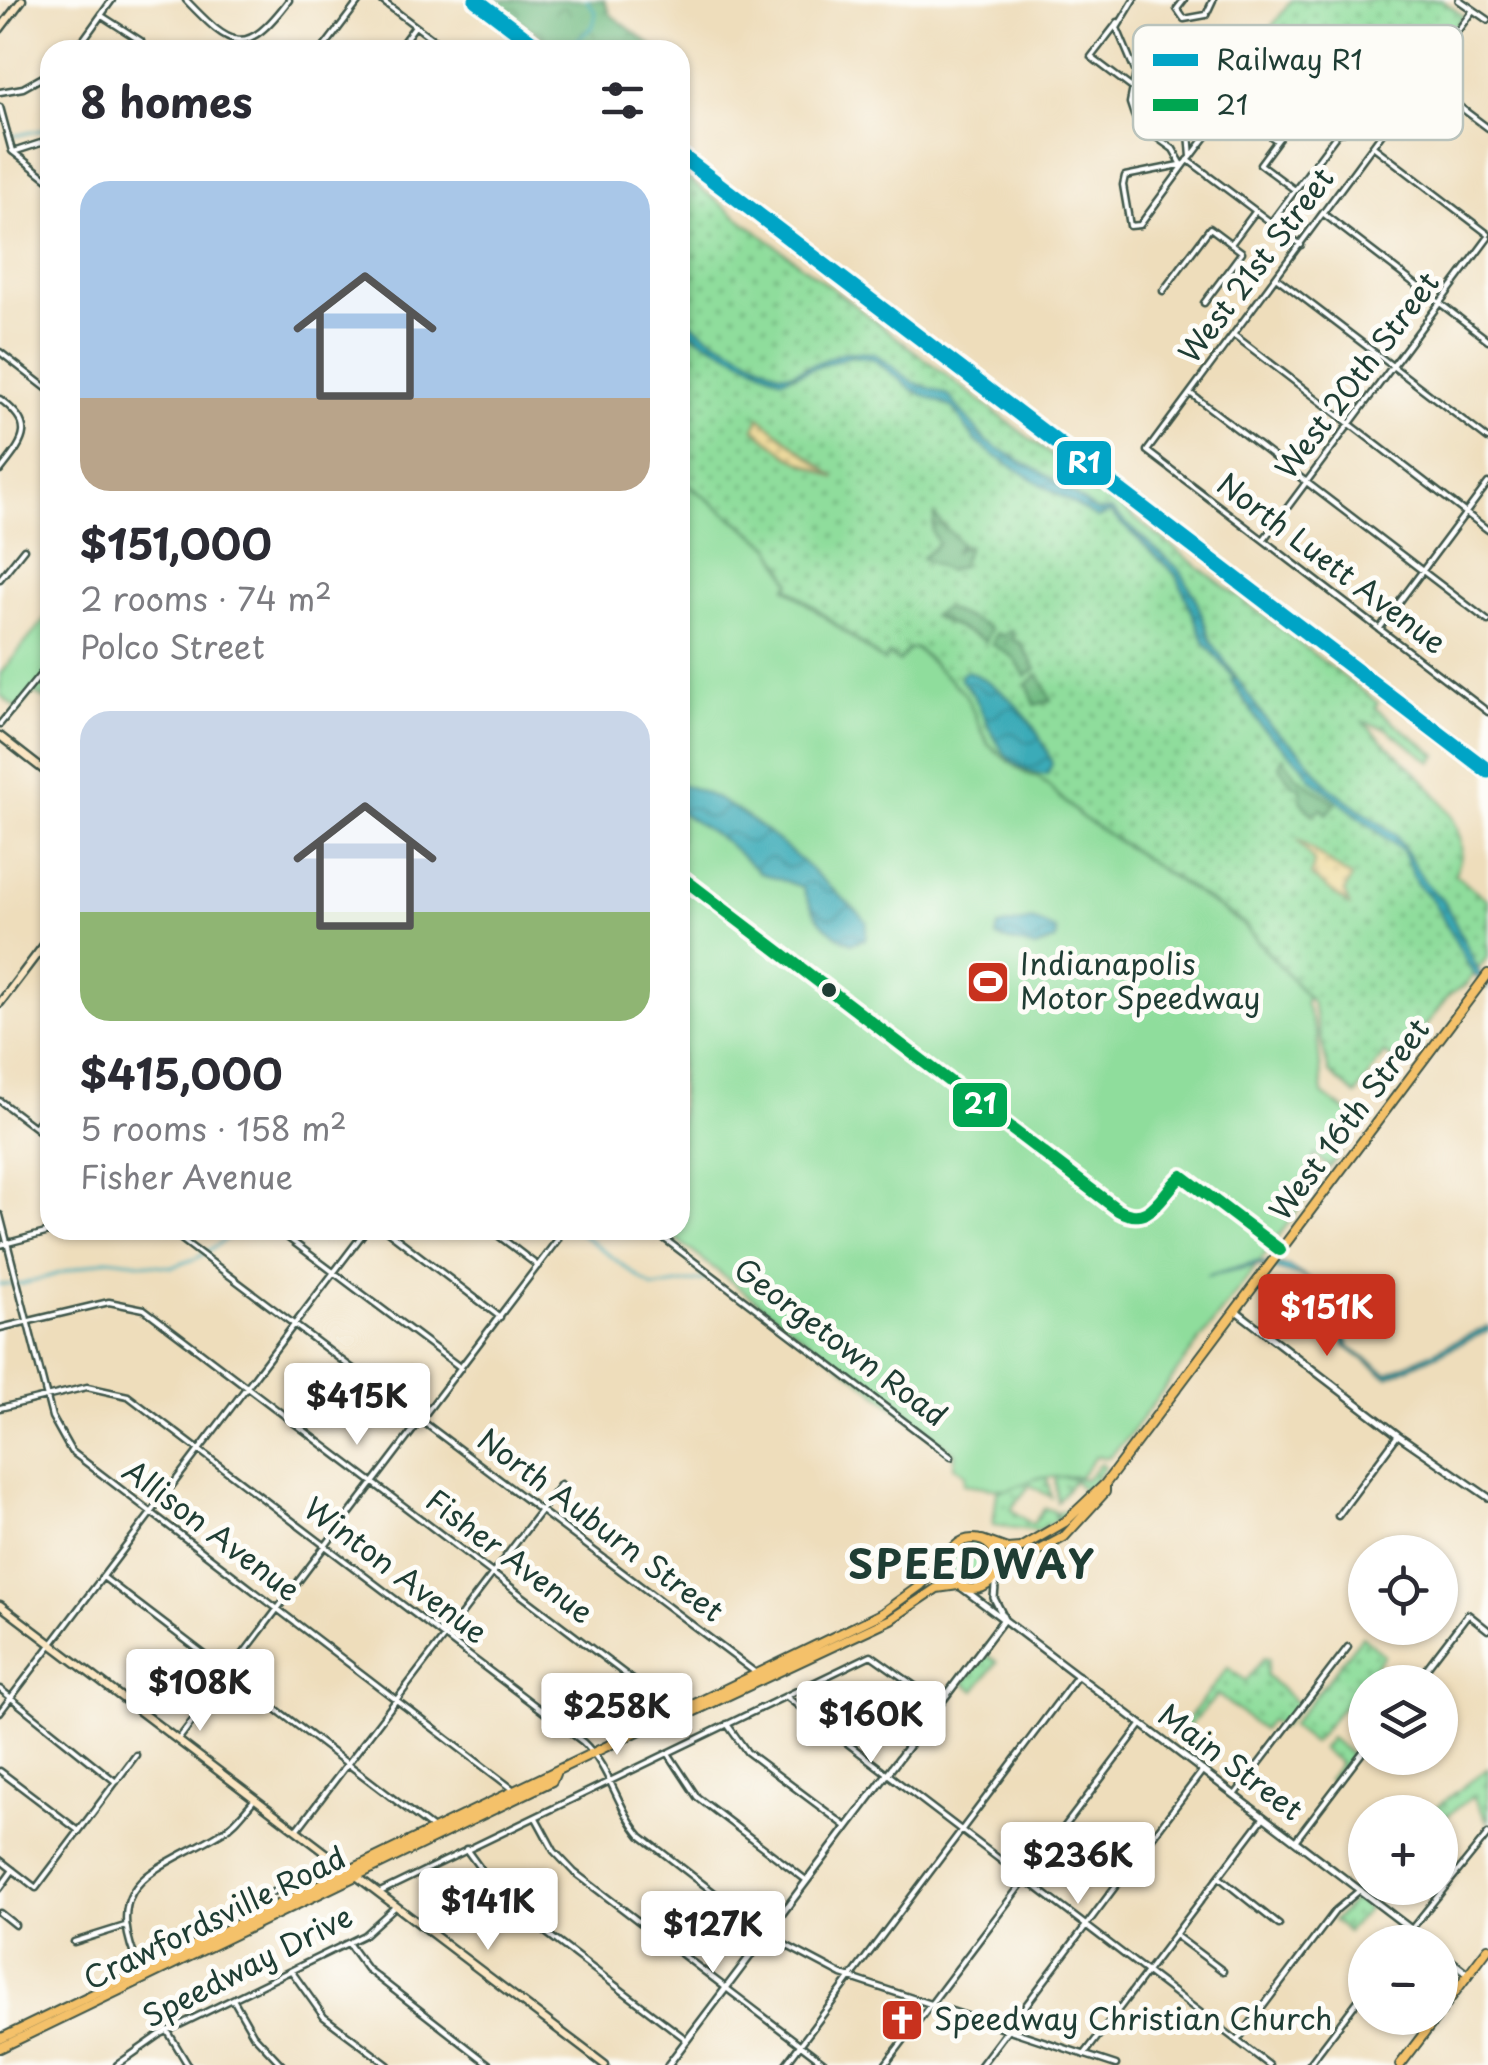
<!DOCTYPE html>
<html lang="en">
<head>
<meta charset="utf-8">
<style>
	:root { --surface:#fff; --page:#f2f2f3; --text:#2b2b33; --muted:#7c7c81; --accent:#c8321e }
	body { margin:0; font-family:"Playpen Sans",sans-serif; background:var(--page); color:var(--text); height:100vh; display:flex; flex-direction:column; font-size:38px; white-space:nowrap }
	* { box-sizing:border-box; margin:0 }
	p { font-size:32px; color:var(--muted) }
	.icon { flex:none; width:55px; height:55px; fill:none; stroke:currentColor; stroke-width:2; stroke-linecap:round; stroke-linejoin:round }
	.map { position:relative; flex:1; overflow:hidden }
	.details { position:absolute; left:40px; top:40px; width:650px; height:1200px; display:flex; flex-direction:column; background:var(--surface); border-radius:30px; box-shadow:0 2px 8px #0004 }
	.details>* { flex:none }
	.buttons { position:absolute; left:1348px; top:1535px; display:grid; gap:20px }
	.buttons a { display:grid; place-items:center; width:110px; height:110px; border-radius:50%; background:var(--surface); box-shadow:0 2px 8px #0004; font-size:50px }
	.price { position:absolute; translate:-50% -85px; padding:0 22px; border-radius:10px; background:#fff; color:#222; font-size:32px; line-height:65px; filter:drop-shadow(0 2px 5px #0008) }
	.price::after { content:''; position:absolute; left:50%; top:60px; width:30px; height:22px; margin-left:-15px; background:inherit; clip-path:polygon(0 0,100% 0,50% 100%) }
	.price.on { background:var(--accent); color:#fff }
	ul { padding:0; list-style:none }
	li { display:grid; align-content:center; gap:20px; height:530px; padding:0 40px }
	li span { display:grid; place-items:center; height:310px; border-radius:30px; color:#555 }
	li>.icon { margin-inline-start:auto }
	span .icon { width:180px; height:180px; fill:#fffc; stroke-width:1 }
	li b { font-size:42px }
	h2 { display:flex; justify-content:space-between; align-items:center; height:120px; padding:0 40px; font-size:42px }
	.map>svg:first-child { display:block }
	.grass { fill:url(#grass-dots); stroke:#578d68; stroke-width:2.5 }
	.forest { fill:url(#forest-crowns); stroke:#497c5c; stroke-width:2.5 }
	.sand { fill:url(#sand-dots); stroke:#868c69; stroke-width:2.5 }
	.pitch { fill:#8fdd9c; stroke:#578d68; stroke-width:2.5 }
	.water { fill:url(#water-waves); stroke:#2d7476; stroke-width:2.5 }
	.lines { fill:none; stroke-linecap:round; stroke-linejoin:round }
	.stream { stroke:#3babb8; stroke-width:2.5 }
	.minor-tunnel { stroke:#c5bda0; stroke-width:4; stroke-dasharray:4 2; stroke-linecap:butt }
	.minor-casing { stroke:#3e5548; stroke-width:9 }
	.tertiary-casing { stroke:#3e5548; stroke-width:10 }
	.secondary-casing { stroke:#3e5548; stroke-width:11 }
	.primary-casing { stroke:#3e5548; stroke-width:12 }
	.minor { stroke:#fff; stroke-width:4 }
	.tertiary { stroke:#fff; stroke-width:5 }
	.secondary { stroke:#fbe6c3; stroke-width:6 }
	.primary { stroke:#f4c16a; stroke-width:8 }
	.bus-1-casing { stroke:#fdfcf7; stroke-width:20 }
	.bus-1 { stroke:#00a651; stroke-width:12 }
	.rail-1-casing { stroke:#fdfcf7; stroke-width:22 }
	.rail-1 { stroke:#02a4c6; stroke-width:15 }
	.bus-dot { fill:#1f3d34; stroke:#fdfcf7; stroke-width:4 }
	.labels { text-anchor:middle; stroke-width:10; stroke-linejoin:round; paint-order:stroke }
	.street-label { font-size:30px; fill:#1f3d34; stroke:#fdfcf7 }
	.poi-label { font-size:30px; fill:#1f3d34; stroke:#fdfcf7; text-anchor:start }
	.district-label { font-size:40px; font-weight:bold; letter-spacing:2.5px; fill:#1f3d34; stroke:#fdfcf7 }
	.key { fill:#fdfcf7; stroke:#bac3bc; stroke-width:2.5 }
	.key-label { font-size:28px; fill:#1f3d34 }
	.line-badge { stroke:#fdfcf7; stroke-width:4 }
	.badge-label { font-size:28px; text-anchor:middle; font-weight:bold; fill:#fff }
</style>
</head>
<body>
<div class="map">
<svg width="1488" height="2065" viewBox="0 0 1488 2065">
	<defs>
		<pattern id="grass-dots" width="8" height="8" patternUnits="userSpaceOnUse" patternTransform="scale(2.5)"><rect width="8" height="8" fill="#8fdd9c"/><path d="M2 2h.1M6 6h.1" fill="none" stroke="#74b480" stroke-width="1.8" stroke-linecap="round"/></pattern>
		<pattern id="forest-crowns" width="20" height="18" patternUnits="userSpaceOnUse" patternTransform="scale(2.5)"><rect width="20" height="18" fill="#73bc84"/><path d="M2 6a3 3 0 1 1 6 0M12 15a3 3 0 1 1 6 0" fill="none" stroke="#5e9a6d"/></pattern>
		<pattern id="sand-dots" width="8" height="8" patternUnits="userSpaceOnUse" patternTransform="scale(2.5)"><rect width="8" height="8" fill="#eeda9e"/><path d="M2 2h.1M6 6h.1" fill="none" stroke="#ccbc89" stroke-width="1.8" stroke-linecap="round"/></pattern>
		<pattern id="water-waves" width="16" height="10" patternUnits="userSpaceOnUse" patternTransform="scale(2.5)"><rect width="16" height="10" fill="#3babb8"/><path d="M0 5q4-4 8 0t8 0" fill="none" stroke="#318c96"/></pattern>
	</defs>
	<rect width="100%" height="100%" fill="#fdfcf7"/>
	<filter id="ink" filterUnits="userSpaceOnUse"><feTurbulence type="fractalNoise" baseFrequency=".01" numOctaves="2"/><feDisplacementMap in="SourceGraphic" scale="20" xChannelSelector="R" yChannelSelector="G"/><feConvolveMatrix kernelMatrix="1 2 1 2 8 2 1 2 1" color-interpolation-filters="sRGB"/></filter>
	<filter id="wash" filterUnits="userSpaceOnUse"><feTurbulence type="fractalNoise" baseFrequency=".0048" numOctaves="4" result="noise"/><feDisplacementMap in="SourceGraphic" scale="40" xChannelSelector="R" yChannelSelector="G"/><feGaussianBlur stdDeviation="2.25" result="paint"/><feColorMatrix in="noise" values="0 0 0 0 0 0 0 0 0 0 0 0 0 0 0 0 0 1.4 0 .05"/><feComposite in="paint" operator="in"/></filter>
	<g filter="url(#wash)">
		<rect width="100%" height="100%" fill="#edb"/>
		<path class="grass" d="M1292 0H1442L1463 16 1383 123C1343 92 1293 75 1272 26Z
			M680 173 1378 703 1375 708 1437 755 1432 762 1385 728 1364 722C1395 757 1488 820 1454 874L1488 900V956L1466 985 1449 995 1398 1063 1384 1053 1356 1095 1329 1073 1312 1002 1243 923 1082 817 1039 777 1024 772 989 744 965 694 917 648 908 649 899 661 889 654 884 661 788 587 791 582 771 546 680 478Z
			M1101 1463 1104 1468 1069 1515 1058 1521 1057 1513 1067 1510 1083 1490 1074 1480 1057 1502 1055 1476 1086 1479Z
			M1037 1478H1047L1051 1497 1030 1485 1011 1509 1032 1525 1045 1508 1054 1511 1056 1520 1037 1531 993 1525 997 1492Z
			M948 1564a25 25 0 1 1 50 0a25 25 0 1 1-50 0Z
			M1362 1636 1384 1655 1313 1743 1291 1726Z
			M985 1654 997 1662 975 1691 964 1682Z
			M1264 1658 1269 1659 1266 1675 1299 1706 1281 1728 1270 1720 1262 1730 1218 1695 1187 1728 1200 1738 1195 1746 1207 1757 1179 1736V1730L1228 1668 1246 1681Z
			M1330 1738 1353 1756 1332 1783 1328 1780 1340 1763 1321 1749Z
			M1488 1768V1822L1473 1796 1440 1821V1812H1430Z
			M1355 1899 1368 1909 1347 1932 1333 1921Z"/>
		<path class="forest" d="M493 0H604L611 15 658 50H558Z
			M935 516 961 544 956 550 968 546 961 566 948 571 922 558 938 544 932 531Z
			M944 608C960 615 977 621 990 629L986 641 932 616Z
			M1012 630 1014 641 1020 642 1036 669 1025 676 1014 658 992 644 997 633 1002 636Z
			M1039 674 1051 700 1035 705 1027 684Z
			M1283 757 1296 776 1336 803 1327 814 1322 809 1312 814 1300 800 1301 788 1292 785 1279 766Z"/>
		<path class="sand" d="M759 417 836 478 789 456 755 429Z
			M1297 839 1351 878 1344 892 1349 905 1311 876 1314 862Z"/>
		<path class="pitch" d="M680 479 771 547 790 582 786 588 884 662 889 655 899 662 909 649H916L965 694 988 745 1024 773 1039 778 1081 817 1242 924 1308 998 1305 1003 1317 1035 1323 1094 1363 1124 1329 1168 1315 1155 1308 1172 1317 1185 1124 1442 1108 1457H1095L1080 1476 1037 1478 1008 1490 964 1484 965 1474 954 1466 955 1453 664 1230H680Z
			M50 613V701L33 693 18 710 0 695V674Z"/>
		<path class="water" d="M680 314 708 335 780 373H792L844 352 874 353 913 382 948 395 986 441 1051 478 1096 511 1111 510 1180 570 1195 596 1211 641 1270 726 1300 751 1330 787 1395 834 1425 882 1445 903 1488 989 1473 973 1433 901 1416 883 1402 851 1311 779 1301 764 1262 728 1231 680 1235 679 1205 643 1177 576 1110 513 1097 518 995 456 975 441 953 408 914 391 873 359 851 356 782 379 680 328Z
			M967 671C1007 687 1039 725 1052 764L1047 775C989 770 993 710 961 680L960 675Z
			M680 784C747 803 807 867 858 912L867 922 865 939 852 943C822 930 814 915 802 887L760 873 726 842 680 812Z
			M1032 920 1056 930V940L1035 948 996 937 998 927Z
			M1255 1262 1288 1266 1327 1291 1350 1348 1388 1373 1488 1326V1331L1388 1377 1345 1346 1327 1295 1304 1277 1257 1265 1206 1276Z"/>
		<g class="lines">
			<path class="stream" d="M575 50 574 43 593 26 596 13 587 0
				M14 136 50 128
				M576 1230 653 1288 707 1279
				M743 1277 746 1280
				M0 1285 23 1284 109 1259 172 1267 197 1258 240 1230"/>
		</g>
	</g>
	<g filter="url(#ink)">
		<g class="lines">
			<path class="minor-tunnel" d="M1226 1210 1268 1241"/>
			<g class="minor-casing">
				<path id="minor" d="M186 0C232 48 245 58 289 0
					M381 0 447 50
					M1134 0 1117 28 1136 73 1130 103 1134 115 1138 124 1173 149 1181 163
					M1184 0 1177 9 1184 19 1206 15 1213 0
					M1473 10 1147 451 1488 712
					M102 16 141 41
					M1118 22 1091 57 1132 88
					M76 50 112 0
					M322 50 360 0
					M397 50 415 26
					M1424 80 1488 128
					M0 92 23 88 50 73
					M1277 99 1297 114 1260 164 1295 190
					M0 107 12 151 50 181
					M1333 127a6 6 0 1 1 12 0a6 6 0 1 1-12 0Z
					M1257 125 1277 141
					M1374 147 1488 234
					M13 152 50 140
					M1188 160 1207 174
					M1185 164 1125 176 1123 185 1130 226 1140 225 1185 164 1191 157 1236 97 1233 87 1193 91 1186 96 1191 157
					M1209 176 1301 245
					M1325 215 1488 340
					M1272 221 1338 133
					M1231 244 1255 212
					M1277 278 1488 439
					M1163 291 1210 228 1242 252 1204 303
					M1234 335 1488 530
					M0 352 50 391
					M1190 393 1488 621
					M0 399C37 427 24 440 0 471
					M1264 539 1488 238
					M0 579 24 549
					M1380 628 1488 483
					M0 724 50 663
					M680 876 1118 1210C1151 1229 1161 1193 1182 1176L1226 1210
					M0 1101 50 1139
					M35 1126 50 1106
					M0 1215 52 1417 71 1451 514 1790
					M169 1230 756 1673
					M286 1230 288 1238 461 1368
					M386 1230 500 1317
					M491 1230 538 1266
					M653 1230 951 1457
					M1268 1241 1280 1250
					M0 1245 57 1230
					M0 1328 109 1302 144 1309 674 1711
					M0 1408 87 1387 128 1396 583 1742C610 1767 617 1808 641 1836L774 1939 842 1975 1116 2065
					M1338 1516 1398 1435
					M103 1577 433 1829
					M1416 1682 1468 1614 1488 1630
					M0 1689 116 1782
					M788 1698 1269 2065
					M0 1712 366 1230
					M727 1724 747 1752 847 1827
					M178 1740 558 1239
					M668 1753 697 1797 806 1880
					M0 1771 79 1831
					M1235 1795 1348 1647
					M536 1818 554 1851 574 1872 827 2065
					M297 1830 561 1484
					M1295 1841 1365 1749
					M466 1849 503 1900 687 2040
					M0 1860 36 1888 136 1755
					M1220 1878 1279 1925
					M0 1888 13 1870
					M380 1892 871 1655 940 1704
					M0 1913 15 1925
					M1175 1935 1223 1971
					M74 1942 125 1926
					M1401 1942 1488 1834
					M348 1943 367 1969 490 2065
					M135 1959 337 1861
					M141 1972C97 1877 158 1872 222 1832 236 1824 245 1810 255 1799
					M292 1972 324 2017 388 2065
					M233 1999 253 2034 282 2065
					M167 2030 188 2065
					M1237 2041 1336 1910 1360 1890
					M1084 2055 1264 1817
					M117 2065 161 2034 364 1935 396 1906
					M785 2065 1078 1675
					M885 2065 1142 1724
					M981 2065 1203 1770
					M1309 2065 1365 1991"/>
			</g>
			<g class="tertiary-casing">
				<path id="tertiary" d="M1459 0 1488 20
					M1235 1310 1398 1435 1488 1497
					M996 1575 994 1598 1003 1616
					M961 1587 1428 1942
					M1440 1952 1468 1974
					M668 2065 1004 1619"/>
			</g>
			<g class="secondary-casing">
				<path id="secondary" d="M0 29 22 0
					M0 736 50 775
					M0 1003 50 937
					M0 1605 605 2065"/>
			</g>
			<g class="primary-casing">
				<path id="primary" d="M948 1564a25 25 0 1 1 50 0a25 25 0 1 1-50 0Z
					M982 1540 1007 1549 1020 1548 1065 1522 1105 1484 1488 974
					M997 1573 1064 1537 1105 1492V1484
					M678 1714 684 1716 891 1619 937 1588 958 1585
					M1440 2012 1488 1948
					M0 2039 881 1614 921 1585 952 1549
					M0 2048 552 1781 555 1774
					M1400 2065 1436 2018"/>
			</g>
			<use href="#minor" class="minor"/>
			<use href="#tertiary" class="tertiary"/>
			<use href="#secondary" class="secondary"/>
			<use href="#primary" class="primary"/>
			<g class="bus-1-casing">
				<path id="bus-1" d="M680 876 1118 1210C1151 1229 1161 1193 1182 1176L1280 1250"/>
			</g>
			<use href="#bus-1" class="bus-1"/>
			<g class="rail-1-casing">
				<path id="rail-1" d="M476 0 542 50
					M680 155 1488 771"/>
			</g>
			<use href="#rail-1" class="rail-1"/>
		</g>
	</g>
	<defs>
		<g id="stadium-square" transform="scale(2.25)"><rect x="-9" y="-9" width="18" height="18" rx="4" fill="#c8321e" stroke="#fdfcf7"/><path d="M0-5a6.5 5 0 1 0 0 10a6.5 5 0 1 0 0-10ZM-3.5-1.8h7v3.6h-7Z" fill="#fff"/></g>
		<g id="church-square" transform="scale(2.25)"><rect x="-9" y="-9" width="18" height="18" rx="4" fill="#c8321e" stroke="#fdfcf7"/><path d="M-1.2-6h2.4v3.5h3.3v2.4h-3.3V6h-2.4V-.1h-3.3v-2.4h3.3Z" fill="#fff"/></g>
	</defs>
	<g fill-rule="evenodd">
		<use href="#stadium-square" x="988" y="982"/>
		<use href="#church-square" x="902" y="2020"/>
	</g>
	<circle class="bus-dot" cx="829" cy="990" r="9"/>
	<g class="labels">
		<g class="street-label">
			<text transform="translate(1257 266) rotate(-53)" y="10">West 21st Street</text>
			<text transform="translate(1358 376) rotate(-53)" y="10">West 20th Street</text>
			<text transform="translate(1331 564) rotate(37)" y="10">North Luett Avenue</text>
			<text transform="translate(1350 1120) rotate(-53)" y="10">West 16th Street</text>
			<text transform="translate(840 1343) rotate(37)" y="10">Georgetown Road</text>
			<text transform="translate(600 1526) rotate(37)" y="10">North Auburn Street</text>
			<text transform="translate(211 1531) rotate(37)" y="10">Allison Avenue</text>
			<text transform="translate(509 1557) rotate(37)" y="10">Fisher Avenue</text>
			<text transform="translate(395 1571) rotate(37)" y="10">Winton Avenue</text>
			<text transform="translate(1230 1763) rotate(37)" y="10">Main Street</text>
			<text transform="translate(215 1919) rotate(-26)" y="10">Crawfordsville Road</text>
			<text transform="translate(248 1967) rotate(-27)" y="10">Speedway Drive</text>
		</g>
		<g class="poi-label">
			<text x="1020" y="975">Indianapolis<tspan x="1020" dy="34">Motor Speedway</tspan></text>
			<text x="934" y="2030">Speedway Christian Church</text>
		</g>
		<g class="district-label">
			<text x="972" y="1579">SPEEDWAY</text>
		</g>
	</g>
	<rect x="1133" y="25" width="330" height="115" rx="15" class="key"/>
	<rect x="1153" y="54" width="45" height="12" fill="#02a4c6"/>
	<rect x="1153" y="99" width="45" height="12" fill="#00a651"/>
	<g class="key-label">
		<text x="1216" y="70">Railway R1</text>
		<text x="1216" y="115">21</text>
	</g>
	<g class="line-badge">
		<rect x="1055" y="439" width="58" height="48" rx="10" fill="#02a4c6"/>
		<rect x="951" y="1081" width="58" height="48" rx="10" fill="#00a651"/>
	</g>
	<g class="badge-label">
		<text x="1084" y="473">R1</text>
		<text x="980" y="1114">21</text>
	</g>
</svg>
<div class="buttons">
<a><svg class="icon" aria-label="locate" viewBox="0 0 24 24"><circle cx="12" cy="12" r="6"/><path d="M12 2v4M12 18v4M2 12h4M18 12h4"/></svg></a>
<a><svg class="icon" aria-label="layers" viewBox="0 0 24 24"><path d="M12 4l9 5-9 5-9-5zM3 14l9 5 9-5"/></svg></a>
<a>+</a>
<a>−</a>
</div>
<b class="price on" style="left:1327px;top:1359px">$151K</b>
<b class="price" style="left:357px;top:1448px">$415K</b>
<b class="price" style="left:200px;top:1734px">$108K</b>
<b class="price" style="left:617px;top:1758px">$258K</b>
<b class="price" style="left:871px;top:1766px">$160K</b>
<b class="price" style="left:1078px;top:1907px">$236K</b>
<b class="price" style="left:488px;top:1953px">$141K</b>
<b class="price" style="left:713px;top:1976px">$127K</b>
<section class="details">
<h2>8 homes<svg class="icon" aria-label="filters" viewBox="0 0 24 24"><path d="M4 7h16M4 17h16"/><circle cx="9" cy="7" r="2"/><circle cx="15" cy="17" r="2"/></svg></h2>
<ul>
<li><span style="background:linear-gradient(#a9c7e8 70%,#b9a48a 0)"><svg class="icon" aria-label="home" viewBox="0 0 24 24"><path d="M3 11l9-7 9 7M6 9v11h12V9"/></svg></span><div><b>$151,000</b><p>2 rooms · 74 m²</p><p>Polco Street</p></div></li>
<li><span style="background:linear-gradient(#c9d6e8 65%,#8fb573 0)"><svg class="icon" aria-label="home" viewBox="0 0 24 24"><path d="M3 11l9-7 9 7M6 9v11h12V9"/></svg></span><div><b>$415,000</b><p>5 rooms · 158 m²</p><p>Fisher Avenue</p></div></li>
</ul>
</section>
</div>
</body>
</html>
